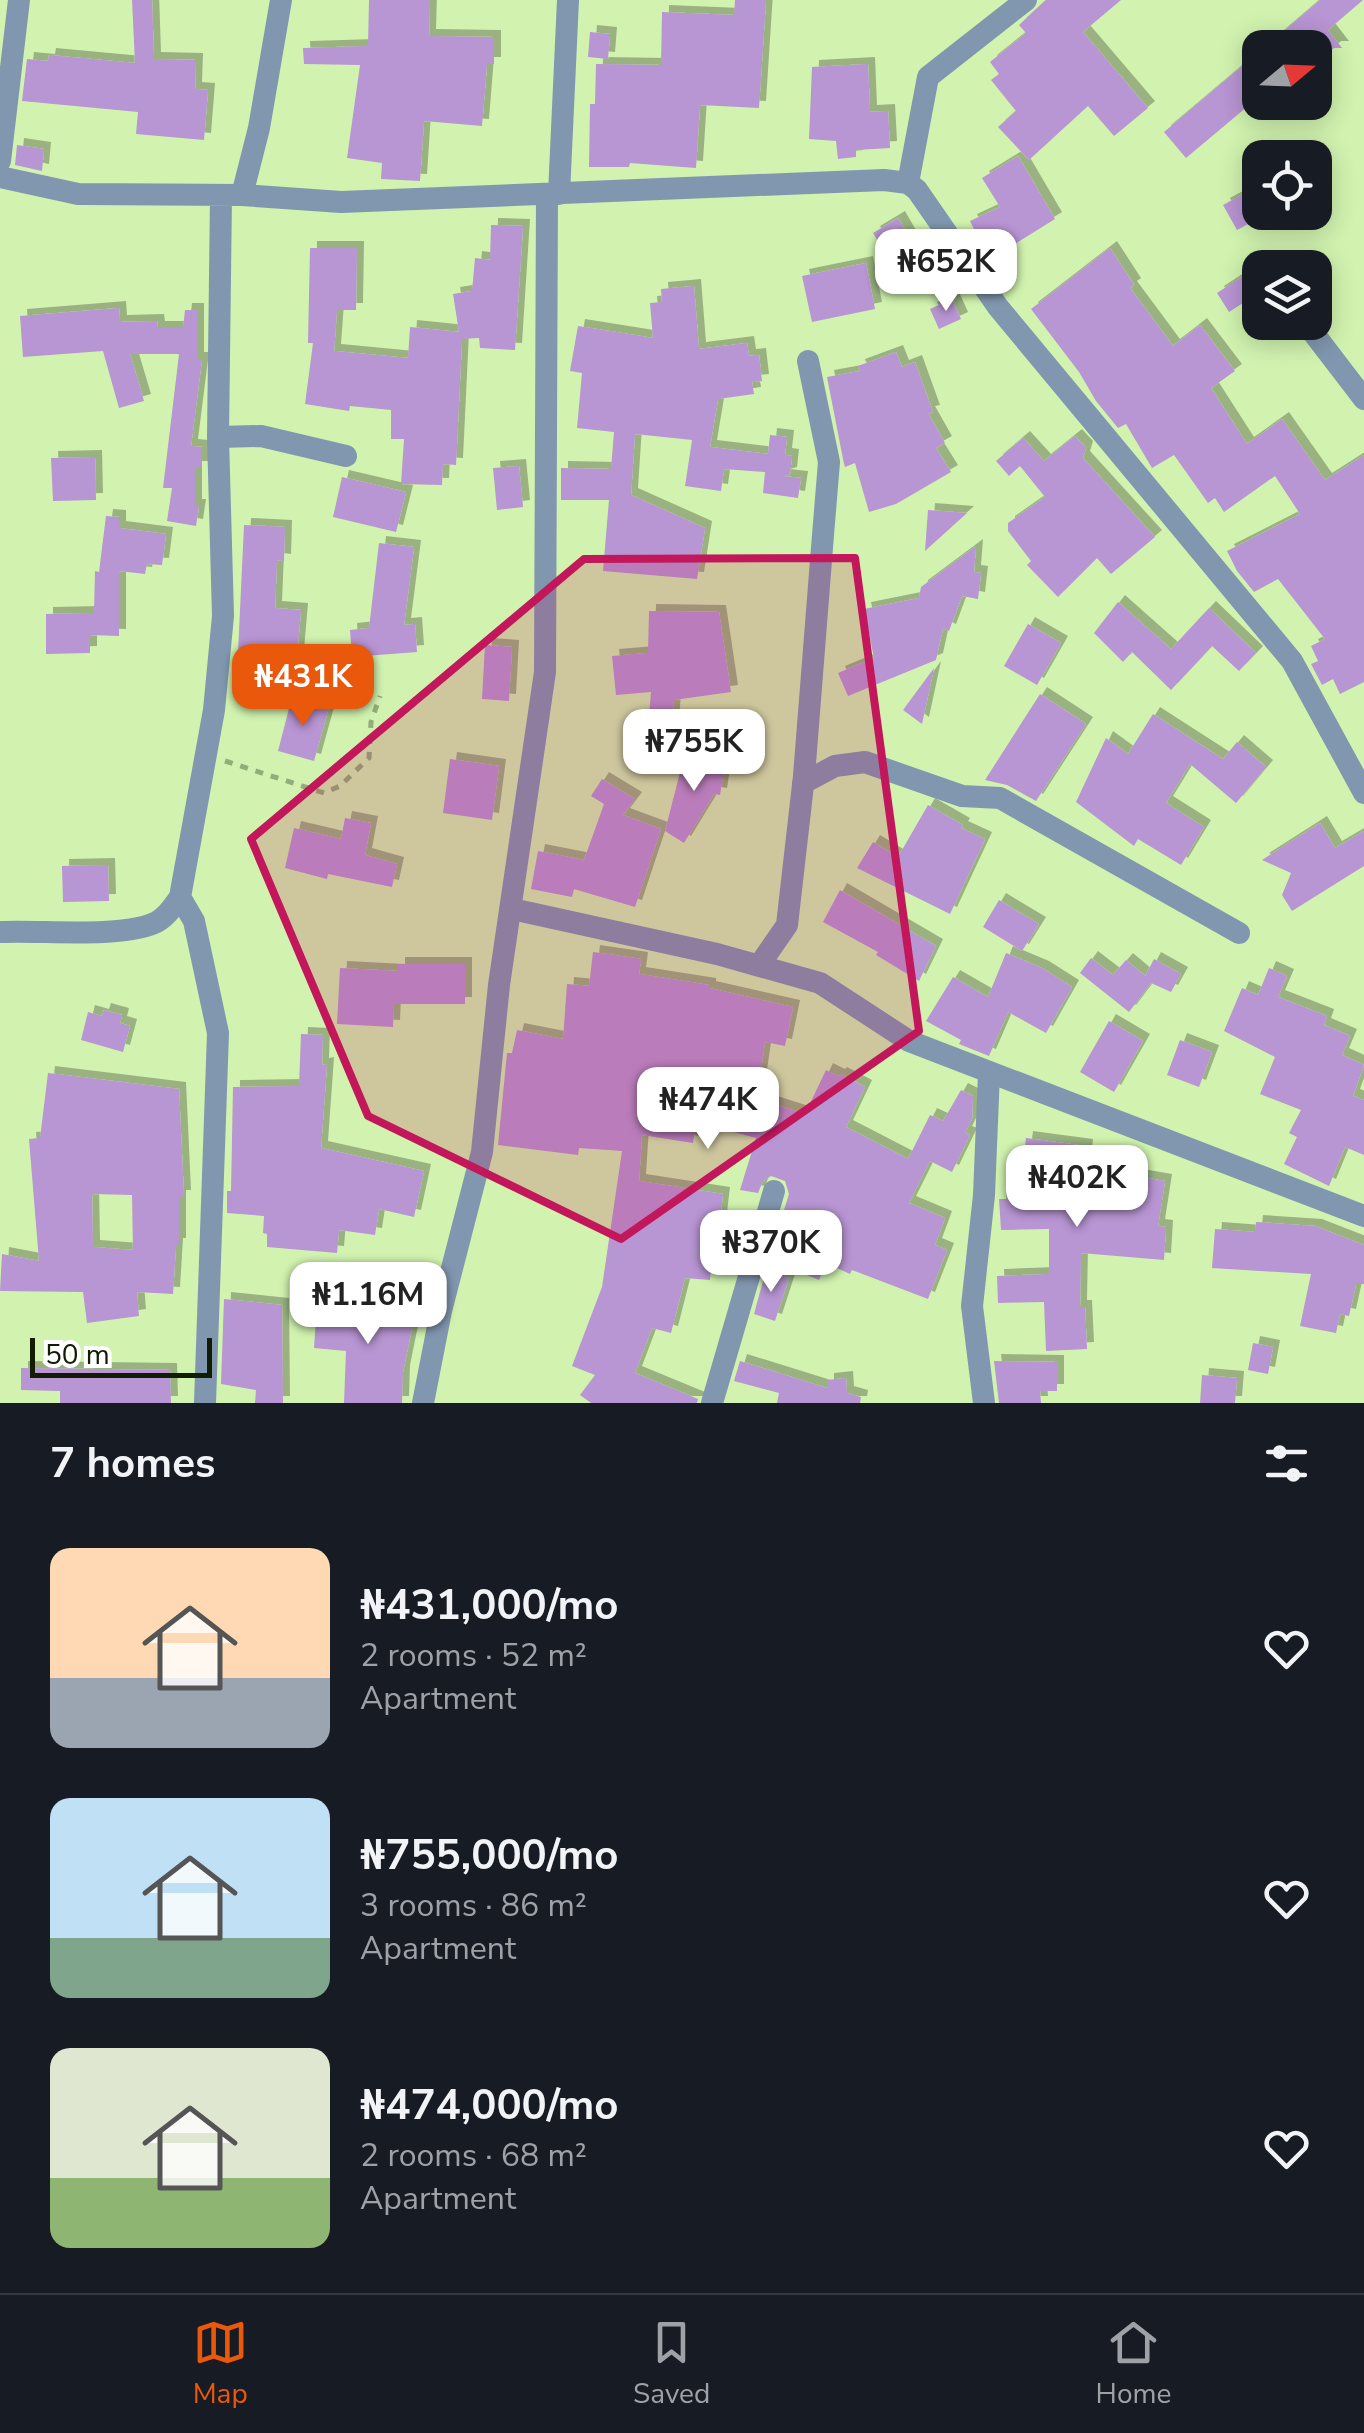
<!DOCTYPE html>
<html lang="en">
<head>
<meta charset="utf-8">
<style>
	:root { --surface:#171b24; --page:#20242c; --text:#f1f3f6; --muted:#9ea1a6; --line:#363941; --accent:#ea580c }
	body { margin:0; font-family:"Nunito Sans",sans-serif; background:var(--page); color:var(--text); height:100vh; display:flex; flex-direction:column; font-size:38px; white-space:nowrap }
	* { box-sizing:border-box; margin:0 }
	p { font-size:32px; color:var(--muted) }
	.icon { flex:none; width:55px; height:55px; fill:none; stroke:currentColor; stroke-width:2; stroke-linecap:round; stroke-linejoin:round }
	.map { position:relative; height:1403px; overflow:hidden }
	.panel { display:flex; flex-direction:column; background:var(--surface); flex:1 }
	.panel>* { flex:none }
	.needle { width:65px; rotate:71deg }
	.controls { position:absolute; left:1242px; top:30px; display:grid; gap:20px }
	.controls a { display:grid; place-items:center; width:90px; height:90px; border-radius:20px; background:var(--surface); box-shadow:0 5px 25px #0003; font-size:50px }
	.scale { position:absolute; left:30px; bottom:25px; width:182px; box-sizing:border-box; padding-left:10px; border:5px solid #111c03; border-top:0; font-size:28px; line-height:35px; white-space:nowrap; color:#111c03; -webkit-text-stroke:8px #fff; paint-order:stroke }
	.price { position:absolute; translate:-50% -85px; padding:0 22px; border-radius:20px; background:#fff; color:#222; font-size:32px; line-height:65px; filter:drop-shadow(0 2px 5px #0008) }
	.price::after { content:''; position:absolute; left:50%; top:60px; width:30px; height:22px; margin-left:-15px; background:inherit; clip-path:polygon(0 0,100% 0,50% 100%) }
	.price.active { background:var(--accent); color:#fff }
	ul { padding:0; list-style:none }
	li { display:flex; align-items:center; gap:30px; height:250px; padding:0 50px }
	li span { display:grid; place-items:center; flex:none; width:280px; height:200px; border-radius:20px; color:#555 }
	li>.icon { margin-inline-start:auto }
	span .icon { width:120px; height:120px; fill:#fffc; stroke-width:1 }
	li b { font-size:42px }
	h2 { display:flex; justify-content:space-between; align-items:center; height:120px; padding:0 50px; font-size:42px }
	.tab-bar { display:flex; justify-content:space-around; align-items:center; height:140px; border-top:2px solid var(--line); background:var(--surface); font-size:28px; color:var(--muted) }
	.tab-bar a { display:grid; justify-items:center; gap:5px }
	.tab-bar .active { color:var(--accent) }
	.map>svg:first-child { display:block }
	.building { fill:#b895d3; fill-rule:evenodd; filter:url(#shadow) }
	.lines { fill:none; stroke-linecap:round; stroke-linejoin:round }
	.path { stroke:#92ad77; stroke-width:5; stroke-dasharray:8 8; stroke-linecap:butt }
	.street { stroke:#8197af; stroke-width:22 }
	.marked { fill:#c2185b; fill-opacity:0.2; stroke:#c2185b; stroke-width:8; stroke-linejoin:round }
</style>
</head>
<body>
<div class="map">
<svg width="1364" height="1403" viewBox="0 0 1364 1403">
	<defs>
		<filter id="shadow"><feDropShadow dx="7" dy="-7" stdDeviation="0" flood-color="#0004"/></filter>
	</defs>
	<rect width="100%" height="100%" fill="#d1f3af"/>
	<path class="building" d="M132 0H152L154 59 196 60 195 89 208 90 204 140 136 134 138 112 22 101 27 59 48 61 49 55 135 63Z
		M369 0H430L429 36 494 37V64H487L482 126 424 121 420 181 381 179 382 163 347 158 360 65 304 64 303 48 368 46Z
		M735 0H766L759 108 700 105 696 168 630 163 629 167H589L590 104H595L596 64 661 65 662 12 734 15Z
		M1046 0H1121L1083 32 1148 108 1114 136 1088 106 1029 160 998 127 1016 111 991 80 999 74 990 62 1026 33 1019 25Z
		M1320 0H1363L1328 30 1342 48H1334L1315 64V48H1264Z
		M590 32 610 34 608 59 588 57Z
		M1260 51V96L1186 158 1164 132Z
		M868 64 870 112 888 111 890 148 856 150V157L838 159 836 141 809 139 812 67Z
		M17 145 44 149 42 171 15 165Z
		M1018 156 1055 219 989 260 970 221 1000 207 982 178Z
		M1260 185V214L1252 218 1254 221 1237 230 1223 205Z
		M898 218 924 263 900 278 873 233Z
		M491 225 523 226 515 350 480 348 479 338 462 339 456 465 443 464 442 485 401 484 404 439H391V410L350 406 349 411 305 404 313 343H308L310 248H357L356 310H337L334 351 408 358 410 327 459 332 453 294 472 291 475 258 490 260Z
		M1110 248 1134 285 1130 288 1173 346 1200 325 1235 371 1211 388 1247 444 1282 419 1325 480 1364 455V682L1340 694 1333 679 1322 685 1311 664 1318 661 1311 646 1325 639 1278 579 1254 592 1237 571 1227 551 1300 514 1275 476 1224 512 1215 498 1208 503 1174 455 1152 468 1126 424 1118 428 1096 401 1079 372 1031 309Z
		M866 263 875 309 812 322 802 276Z
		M1260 265V292L1229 312 1217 293Z
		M694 286 699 349 747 343 749 356 759 355 762 381 752 382 754 394 718 399 710 447 768 454 770 435 787 437 785 455 792 456 790 474 783 476 801 478 798 498 763 493 765 472 724 469 721 491 685 486 692 440 635 434 631 495 705 528 697 579 603 571 609 500H561V468L611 469 614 432 577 428 582 373 570 371 578 326 653 338 650 303 662 302 661 289Z
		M952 299 961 319 939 329 930 309Z
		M119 308 120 322 157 321 158 328H183L185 310H197V359H202L191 446 202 447V468H195V506H199L196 526 167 521 172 488H163L179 354H130L144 401 119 408 103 351 23 357 20 316Z
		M896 352 902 367 915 362 933 412 928 413 945 443 936 448 951 472 896 504 869 512 855 463 845 467 844 464 827 377 860 371 858 366Z
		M1075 436 1086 448 1083 458 1155 537 1111 574 1097 558 1058 597 1027 565 1031 561 1008 531V523L1045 497 1020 466 1009 476 996 461 1023 438 1044 461Z
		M95 457 96 500 53 501 51 458Z
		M519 466 523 507 497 510 493 468Z
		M342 477 406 492 396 532 333 517Z
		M928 510 967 513 925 551Z
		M106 516 119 517V528L166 534 162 565 147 564 145 574 119 571V636L90 635V653L46 654V614L94 613 95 571 99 572Z
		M244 525 285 527 284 561 277 560 275 608 301 610 296 668 249 665V654L238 653Z
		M379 543 414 547 404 625 415 624 417 652 352 657 350 630 369 628Z
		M976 546 974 572 981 573 978 599 962 596 949 631 943 628 936 660 848 696 838 673 874 658 864 609 919 598 921 587Z
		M1118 602 1171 649 1209 608 1256 653 1239 671 1212 646 1171 690 1132 652 1123 662 1094 633Z
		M649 611 719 612 731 692 674 700 671 741 647 739 651 692 616 695 612 656 648 653Z
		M1028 624 1061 643 1037 685 1004 666Z
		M485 645 512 647 509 701 482 699Z
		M934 668 922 724 903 710Z
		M1040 694 1086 724 1036 801 1007 785 985 780Z
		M292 697 329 707 314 761 278 751Z
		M1153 714 1223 759 1237 742 1266 767 1236 803 1190 764 1166 803 1204 827 1181 865 1138 839 1134 846 1076 802 1106 738 1128 754Z
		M685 753 725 763 720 795 714 794 684 843 665 831Z
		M450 759 499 766 492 820 443 813Z
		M602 779 635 799 623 815 661 829 635 907 574 889 572 897 531 889 538 851 584 860 604 804 591 796Z
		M928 805 963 825 961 828 985 839 950 914 857 868 873 842 898 857Z
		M345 818 371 823 365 855 397 864 392 887 328 874 327 879 285 868 294 828 341 839Z
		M1320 823 1335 848 1364 831V866L1292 911 1282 895 1291 873 1262 860Z
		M108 865 109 901 63 902 62 866Z
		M840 890 936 946 919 981 876 955 878 952 823 922Z
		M999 900 1039 924 1022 951 983 927Z
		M593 952 641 959 639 974 709 985V988L793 1007 785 1046 765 1042 758 1091 762 1093 761 1100 805 1114 826 1070 838 1076 840 1074 865 1087 846 1127 908 1159 930 1115 943 1121 961 1090 973 1096 972 1119 965 1133 970 1135 952 1172 930 1161 909 1203 945 1218 935 1245 947 1250 928 1299 852 1270 850 1274 826 1263 819 1280 802 1273 819 1230 780 1223 789 1194 785 1181 771 1176 763 1181 758 1193 740 1190 756 1138 696 1122 693 1143 642 1135 639 1181 723 1194 718 1236 714 1235 710 1280 685 1278 671 1333 652 1328 635 1373 698 1399 697 1403H591L580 1395 595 1375 572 1366 602 1287 622 1151 579 1148 578 1155 498 1145 507 1053H512L517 1030 563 1039 567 984 589 986Z
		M1006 953 1042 968 1072 987 1046 1033 1008 1012 989 1056 959 1044 961 1040 926 1021 953 977 988 997Z
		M1091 958 1113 975 1126 960 1145 976 1154 959 1181 974 1171 992 1151 983 1129 1012 1080 973Z
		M398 964H465V1004H394L393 1027 337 1024 340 968 398 971Z
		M1269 968 1287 976 1278 997 1327 1016 1324 1025 1350 1036 1342 1055 1364 1065 1353 1096 1364 1100V1155L1345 1147 1329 1186 1284 1164 1297 1137 1289 1133 1301 1110 1260 1094 1275 1057 1224 1031 1242 988 1258 995Z
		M104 1010 122 1015 120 1023 130 1026 123 1052 81 1040 88 1012 102 1016Z
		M1109 1021 1143 1041 1114 1092 1080 1072Z
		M301 1034 323 1035 322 1065 327 1064 321 1148 424 1171 414 1217 379 1209 375 1235 339 1230 337 1253 267 1247V1234L263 1233 264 1216 227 1213V1191H231L233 1087 299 1086Z
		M1180 1040 1212 1052 1199 1087 1167 1075Z
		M48 1073 179 1089 184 1197H179V1245H176L173 1294 137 1292 139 1316 87 1323 83 1292 0 1291 2 1254 39 1261 29 1139 40 1138ZM92 1194 132 1195 133 1250 93 1247Z
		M1026 1138 1086 1146 1084 1167 1165 1181 1158 1226 1166 1227 1164 1260 1081 1253 1080 1307H1085L1087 1349 1046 1351 1044 1302 998 1303 997 1276 1049 1274V1229L1001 1230 999 1199H1018Z
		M1256 1222 1315 1226 1364 1245V1284H1356L1349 1316 1340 1314 1336 1333 1300 1326 1311 1274 1212 1268 1215 1229 1255 1232Z
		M766 1270 789 1278 775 1321 754 1314Z
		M224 1299 282 1305 283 1403H255L256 1390 221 1384Z
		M376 1300 416 1308 403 1372 402 1403H344L346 1351 314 1348 317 1302 374 1307Z
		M1253 1343 1273 1347 1268 1374 1248 1370Z
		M740 1361 827 1388V1380L846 1378 847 1393 861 1397 860 1403H777L779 1393 734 1381Z
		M994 1361 1057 1362V1391H1040L1041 1403H999Z
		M21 1368 170 1370 171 1403H60V1391L21 1390Z
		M1202 1375 1237 1378 1235 1403H1200Z"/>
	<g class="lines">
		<path class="path" d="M225 761 324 793 340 786 369 758 371 722 380 696"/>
		<path class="street" d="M0 161 19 0
			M0 177 78 194 242 195 341 202 884 180 908 183 917 190 998 307 1292 661 1364 793
			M908 183 928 77 1026 0
			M559 194 568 0
			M242 195 259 128 281 0
			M1305 322 1364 399
			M218 437 261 436 346 456
			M803 783 835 766 865 762 962 796 1000 798 1239 933
			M180 897 194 921 218 1033 205 1403
			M512 909 717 954 820 983 909 1041 1364 1216
			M0 932C42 930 115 938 152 924 164 920 173 907 180 897L214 710 223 616 218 437 221 196
			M760 964 787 925 804 776 823 535 829 462 808 361
			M423 1403 441 1311 482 1152 499 985 545 672 547 194
			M712 1403 774 1191
			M984 1403 972 1306 984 1195 989 1073"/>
	</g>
	<path class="marked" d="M855 558 919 1031 621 1239 368 1116 251 839 584 559Z"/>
</svg>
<div class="controls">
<a><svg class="needle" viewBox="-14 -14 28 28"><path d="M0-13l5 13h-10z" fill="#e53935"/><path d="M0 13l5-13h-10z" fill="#9ea1a6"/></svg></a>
<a><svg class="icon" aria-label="locate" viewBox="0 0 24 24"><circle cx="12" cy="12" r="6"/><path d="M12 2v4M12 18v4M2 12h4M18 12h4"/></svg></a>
<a><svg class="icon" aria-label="layers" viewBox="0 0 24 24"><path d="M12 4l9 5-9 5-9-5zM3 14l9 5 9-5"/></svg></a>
</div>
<div class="scale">50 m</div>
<b class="price" style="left:946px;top:314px">₦652K</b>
<b class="price active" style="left:303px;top:729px">₦431K</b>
<b class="price" style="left:694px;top:794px">₦755K</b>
<b class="price" style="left:708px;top:1152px">₦474K</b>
<b class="price" style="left:1077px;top:1230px">₦402K</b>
<b class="price" style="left:771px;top:1295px">₦370K</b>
<b class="price" style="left:368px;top:1347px">₦1.16M</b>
</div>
<section class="panel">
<h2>7 homes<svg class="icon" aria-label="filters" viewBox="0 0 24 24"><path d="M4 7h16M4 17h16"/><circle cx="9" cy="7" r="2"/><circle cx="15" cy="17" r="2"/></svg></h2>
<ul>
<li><span style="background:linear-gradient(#ffd9b3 65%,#9aa5b1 0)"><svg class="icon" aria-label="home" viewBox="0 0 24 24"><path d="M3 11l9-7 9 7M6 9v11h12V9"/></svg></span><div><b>₦431,000/mo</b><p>2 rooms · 52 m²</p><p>Apartment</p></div><svg class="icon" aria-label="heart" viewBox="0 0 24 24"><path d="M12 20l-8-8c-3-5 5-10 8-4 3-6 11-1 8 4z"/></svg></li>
<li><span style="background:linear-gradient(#bfe0f5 70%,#7fa58c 0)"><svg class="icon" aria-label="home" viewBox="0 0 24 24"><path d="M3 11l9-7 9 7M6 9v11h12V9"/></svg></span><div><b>₦755,000/mo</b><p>3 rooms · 86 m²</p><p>Apartment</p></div><svg class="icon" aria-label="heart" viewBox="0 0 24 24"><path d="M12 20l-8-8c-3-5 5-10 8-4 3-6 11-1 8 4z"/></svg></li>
<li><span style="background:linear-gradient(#dfe7d0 65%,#8fb573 0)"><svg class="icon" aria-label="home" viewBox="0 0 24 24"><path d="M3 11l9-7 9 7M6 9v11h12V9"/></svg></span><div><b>₦474,000/mo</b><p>2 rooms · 68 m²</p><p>Apartment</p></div><svg class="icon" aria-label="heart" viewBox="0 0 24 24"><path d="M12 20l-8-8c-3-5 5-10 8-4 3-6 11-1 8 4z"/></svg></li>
</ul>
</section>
<nav class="tab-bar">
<a class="active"><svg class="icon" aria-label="map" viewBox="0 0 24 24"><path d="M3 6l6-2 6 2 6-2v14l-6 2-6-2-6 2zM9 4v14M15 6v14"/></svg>Map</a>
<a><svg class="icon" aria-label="saved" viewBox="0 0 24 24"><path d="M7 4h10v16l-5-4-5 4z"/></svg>Saved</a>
<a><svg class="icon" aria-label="home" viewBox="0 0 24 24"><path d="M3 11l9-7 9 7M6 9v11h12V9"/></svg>Home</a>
</nav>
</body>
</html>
